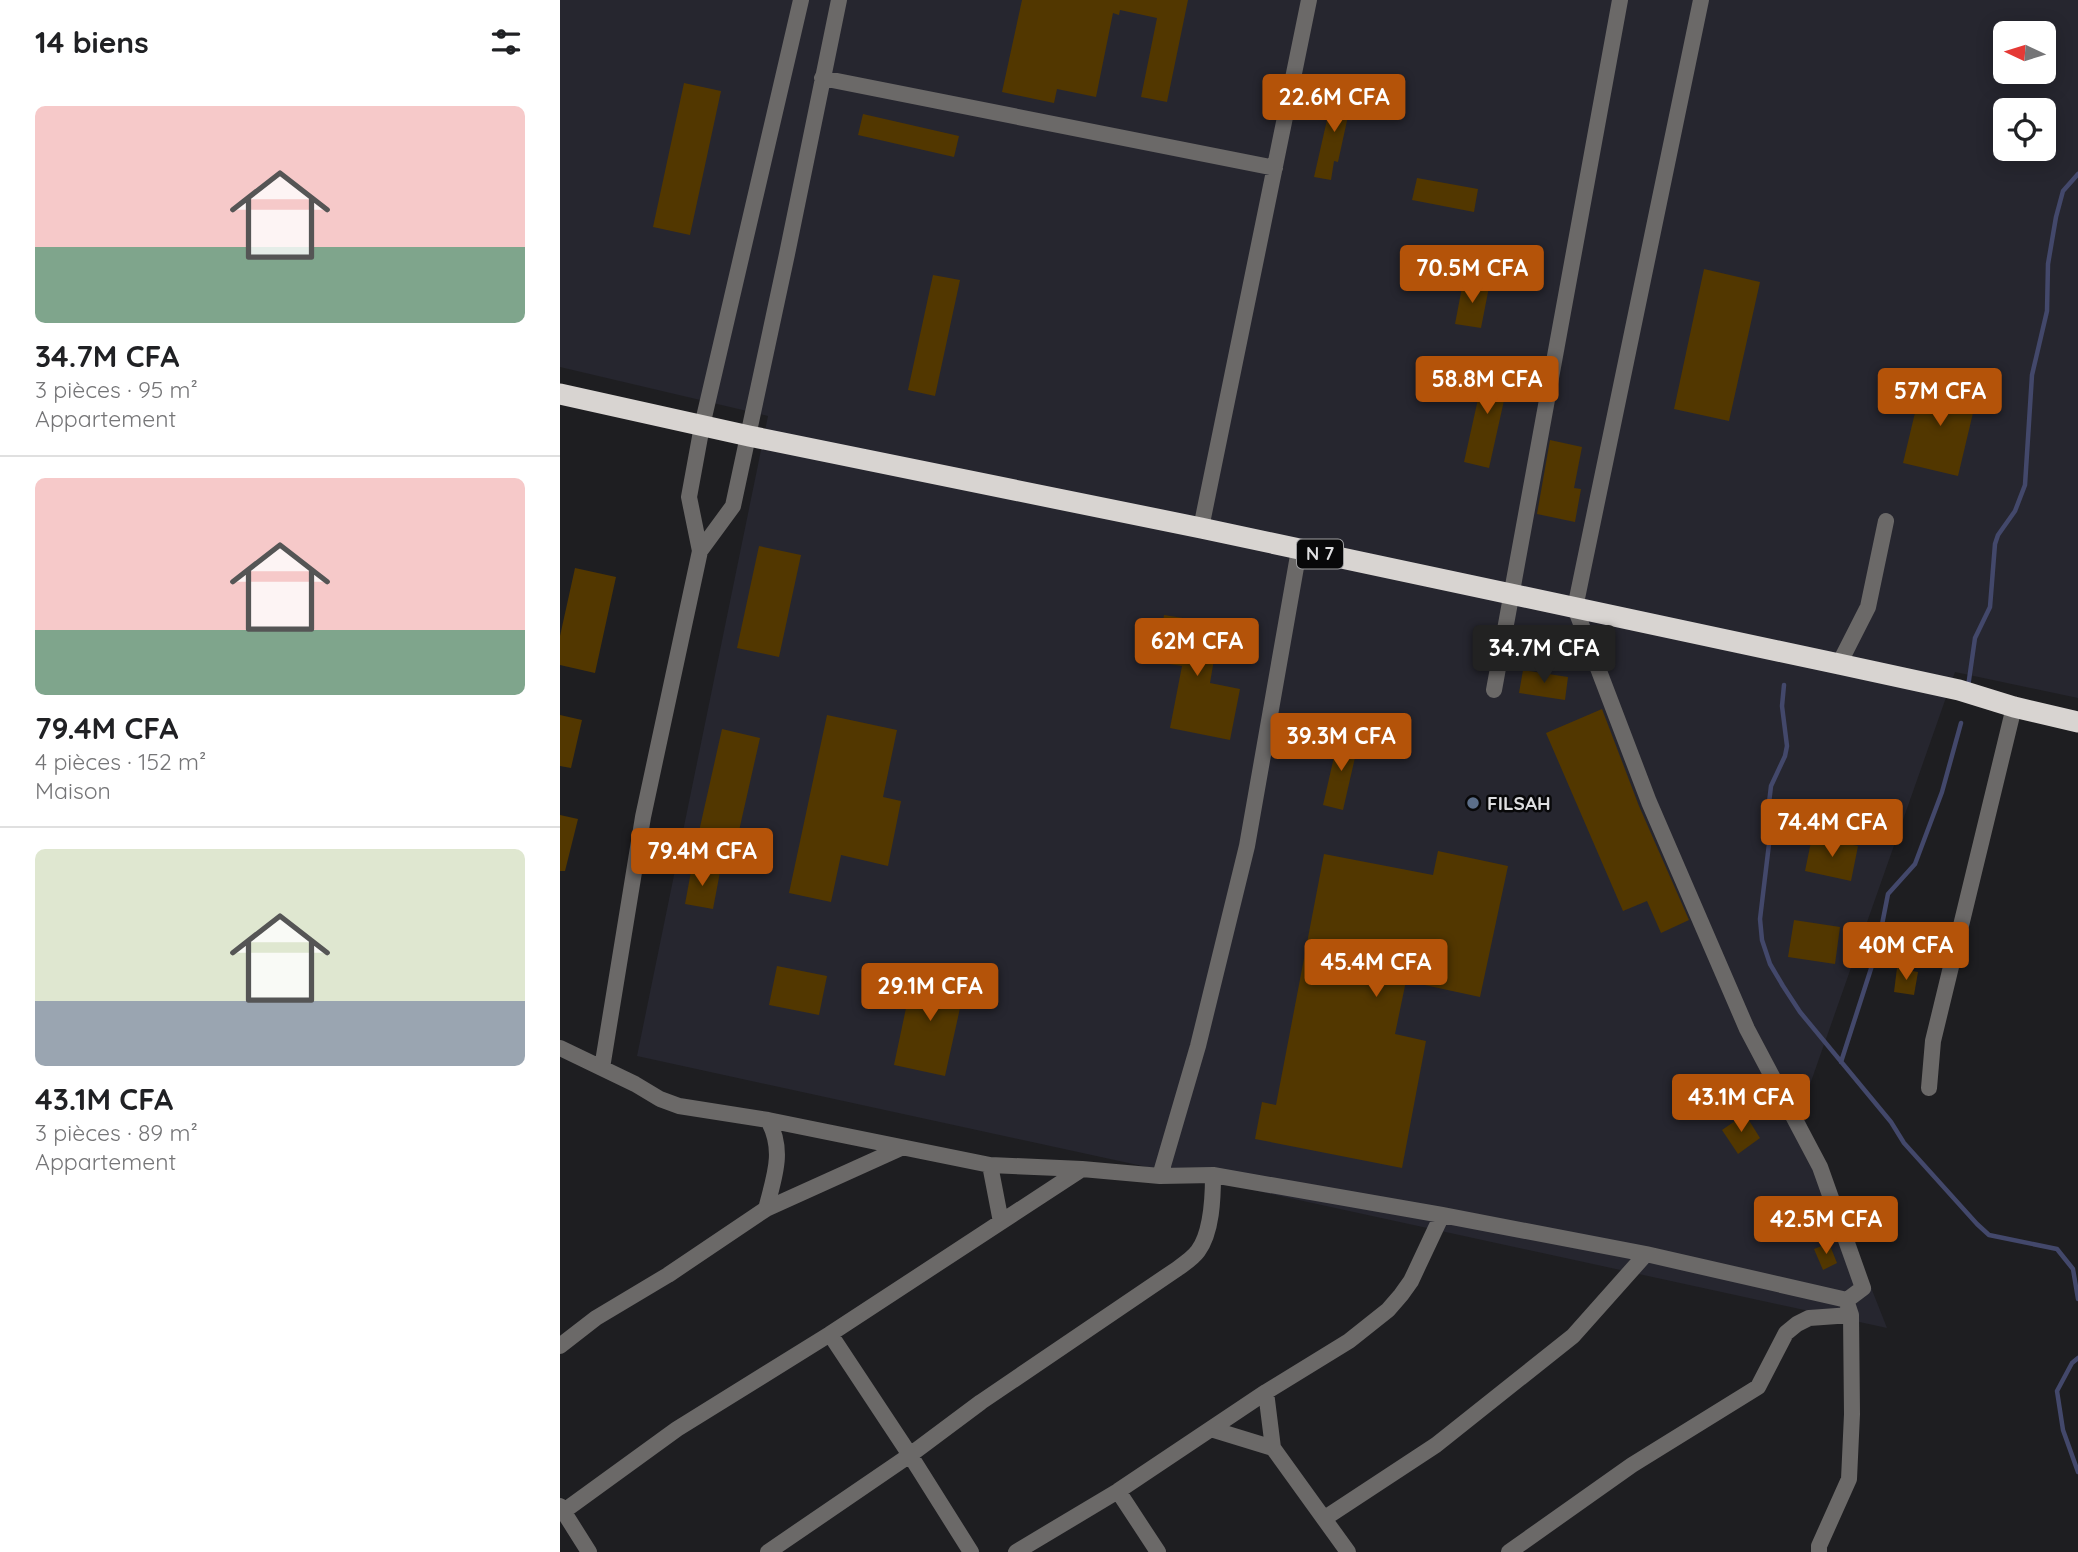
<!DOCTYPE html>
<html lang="fr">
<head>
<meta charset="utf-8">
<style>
	:root { --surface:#fff; --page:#f6f6f6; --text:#202124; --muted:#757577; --line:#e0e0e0; --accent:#b45309 }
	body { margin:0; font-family:Quicksand,sans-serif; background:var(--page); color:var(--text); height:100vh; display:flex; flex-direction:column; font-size:26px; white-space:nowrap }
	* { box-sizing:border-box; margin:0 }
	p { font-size:23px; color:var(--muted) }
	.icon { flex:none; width:38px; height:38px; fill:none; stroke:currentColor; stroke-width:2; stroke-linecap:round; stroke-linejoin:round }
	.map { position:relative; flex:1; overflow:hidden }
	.sheet { display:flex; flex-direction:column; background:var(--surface); width:560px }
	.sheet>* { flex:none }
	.needle { width:46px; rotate:274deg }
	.tools { position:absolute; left:1433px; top:21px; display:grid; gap:14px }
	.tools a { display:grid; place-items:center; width:63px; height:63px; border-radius:10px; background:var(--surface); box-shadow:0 4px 18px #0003; font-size:35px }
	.price { position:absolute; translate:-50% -60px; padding:0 16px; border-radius:7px; background:var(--accent); color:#fff; font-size:23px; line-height:46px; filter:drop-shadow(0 2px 4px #0008) }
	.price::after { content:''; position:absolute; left:50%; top:42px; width:21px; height:16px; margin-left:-10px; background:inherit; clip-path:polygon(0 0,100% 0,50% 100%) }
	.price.selected { background:#222; color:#fff }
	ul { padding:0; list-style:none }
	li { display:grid; align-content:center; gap:14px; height:371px; padding:0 35px }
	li+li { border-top:2px solid var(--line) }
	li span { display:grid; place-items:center; height:217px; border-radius:10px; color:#555 }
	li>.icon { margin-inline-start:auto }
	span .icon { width:126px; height:126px; fill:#fffc; stroke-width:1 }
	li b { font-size:30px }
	h2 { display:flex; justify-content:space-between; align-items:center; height:84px; padding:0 35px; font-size:30px }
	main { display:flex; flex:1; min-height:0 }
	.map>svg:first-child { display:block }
	.built { fill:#26262f; fill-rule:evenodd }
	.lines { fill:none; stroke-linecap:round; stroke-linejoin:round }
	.stream { stroke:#43486b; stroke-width:4.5 }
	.building { fill:#523700 }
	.minor { stroke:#6b6968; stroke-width:16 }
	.highway { stroke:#d8d4d1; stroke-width:21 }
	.service-dot { fill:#5c6f8a; stroke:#080809; stroke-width:2.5 }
	.labels { text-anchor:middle; stroke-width:5; stroke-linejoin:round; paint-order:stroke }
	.shield { fill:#080809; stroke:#9e9ea0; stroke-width:2 }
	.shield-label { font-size:18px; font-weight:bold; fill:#dfdfe1 }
	.poi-label { font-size:19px; font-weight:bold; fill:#dfdfe1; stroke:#080809; text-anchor:start }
</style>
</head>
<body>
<main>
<section class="sheet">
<h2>14 biens<svg class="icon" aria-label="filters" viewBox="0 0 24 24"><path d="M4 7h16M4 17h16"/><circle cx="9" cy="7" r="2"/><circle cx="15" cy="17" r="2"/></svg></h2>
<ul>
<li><span style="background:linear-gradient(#f6c9c9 65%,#7fa58c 0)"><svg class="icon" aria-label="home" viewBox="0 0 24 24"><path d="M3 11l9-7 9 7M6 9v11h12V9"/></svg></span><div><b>34.7M CFA</b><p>3 pièces · 95 m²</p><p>Appartement</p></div></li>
<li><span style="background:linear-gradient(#f6c9c9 70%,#7fa58c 0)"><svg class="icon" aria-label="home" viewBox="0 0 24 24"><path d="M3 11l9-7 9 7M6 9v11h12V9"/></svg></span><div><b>79.4M CFA</b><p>4 pièces · 152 m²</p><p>Maison</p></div></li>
<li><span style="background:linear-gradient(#dfe7d0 70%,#9aa5b1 0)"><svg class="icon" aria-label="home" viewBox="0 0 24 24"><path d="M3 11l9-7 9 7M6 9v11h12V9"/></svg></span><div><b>43.1M CFA</b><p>3 pièces · 89 m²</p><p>Appartement</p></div></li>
</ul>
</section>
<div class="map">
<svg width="1518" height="1552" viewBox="0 0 1518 1552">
	<rect width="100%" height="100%" fill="#1e1e21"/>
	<path class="built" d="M0 0H1518V698L1395 672 1241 1110 1327 1328 77 1056 208 416 0 367ZM1446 33H1484V72H1446ZM1446 110H1484V149H1446Z"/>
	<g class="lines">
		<path class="stream" d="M1224 685 1222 706 1227 746 1225 756 1211 786 1209 803 1212 819 1200 919 1202 940 1210 964 1223 986 1240 1012 1331 1122 1344 1143 1417 1224 1429 1235 1497 1249 1513 1269 1518 1299
			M1408 687 1415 638 1430 607 1435 544 1438 535 1455 511 1465 485 1472 375 1487 311 1488 264 1496 217 1503 191 1518 174
			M1281 1062 1317 950 1328 894 1355 864 1382 792 1401 723
			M1518 1358 1512 1363 1497 1391 1503 1430 1518 1472"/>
	</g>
	<path class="building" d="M462 0H628L607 102 581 97 597 18 560 10 559 15 553 13 536 97 497 89 494 103 442 92Z
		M124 83 161 91 130 235 93 227Z
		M774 89 793 93 778 162 774 161 771 180 754 177Z
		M303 114 399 136 394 157 298 135Z
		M857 178 918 189 914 212 852 200Z
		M1144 269 1200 282 1169 421 1114 409Z
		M373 275 400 280 375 396 348 390Z
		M903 282 929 287 921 328 895 324Z
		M926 363 951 369 929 468 904 462Z
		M1363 379 1418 392 1398 476 1343 463Z
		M990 440 1022 447 1014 488 1021 489 1015 522 977 514Z
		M199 546 241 555 219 657 177 648Z
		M15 568 56 577 35 673 0 665V636Z
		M604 615 660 624 650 683 680 689 670 740 610 728 622 666 596 662Z
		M963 670 1008 677 1005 700 959 693Z
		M1042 709 1079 806 1129 920 1101 933 1087 901 1063 911 986 733Z
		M0 715 22 720 11 768 0 766Z
		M267 715 337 730 323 797 341 801 328 866 281 855 271 902 229 893Z
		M162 729 200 738 176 844 138 836Z
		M779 735 799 740 783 810 763 805Z
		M0 815 18 819 5 871H0Z
		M1252 837 1298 846 1291 881 1245 871Z
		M878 851 948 866 920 997 846 981 835 1034 866 1041 842 1168 695 1139 702 1102 716 1105 764 854 873 875Z
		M132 866 160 872 153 909 125 904Z
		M1234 920 1280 927 1275 964 1228 957Z
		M217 966 267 976 259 1015 209 1005Z
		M1337 968 1358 972 1354 995 1334 992Z
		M354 970 406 981 385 1076 334 1065Z
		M1185 1114 1200 1138 1178 1154 1162 1130Z
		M1269 1243 1277 1263 1263 1270 1254 1249Z"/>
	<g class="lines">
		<path class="minor" d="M1141 0 1015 608 1089 802 1187 1029 1260 1167 1303 1288 1287 1300
			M262 78 715 168
			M641 528 749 0
			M140 551 129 497 142 426 241 0
			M1279 664 1308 607 1326 521
			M934 690 1060 0
			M0 1048 75 1084 100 1099 119 1106 208 1120 430 1165 522 1169 600 1176 653 1175 882 1215 1086 1254 1287 1300
			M42 1068 83 817 140 551 173 506 227 254 279 0
			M1369 1088 1373 1041 1454 707
			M430 1165 441 1222
			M600 1176 638 1046 687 846 739 550
			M206 1209C214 1177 225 1151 208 1120
			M270 1334 350 1455 411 1552
			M0 1346 36 1318 108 1275 206 1209 341 1148
			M706 1392 713 1448 788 1552
			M651 1429 713 1448
			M558 1491 598 1552
			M0 1506 29 1552
			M4 1511 117 1429 270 1334 522 1169
			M765 1518 876 1445 1013 1336 1086 1254
			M208 1552 350 1455 421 1402 617 1269C624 1264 633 1258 638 1251 652 1232 653 1198 653 1175
			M456 1552 558 1491 706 1392 789 1341 828 1310 841 1295 851 1281 882 1215
			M949 1552 1072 1465 1198 1387 1226 1333 1237 1324 1249 1318 1291 1315
			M1259 1552V1546L1289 1479 1292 1414 1291 1315 1288 1306"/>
		<path class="highway" d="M0 394 189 436 641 528 1279 664 1399 690 1454 707 1518 722"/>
	</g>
	<circle class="service-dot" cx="913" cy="803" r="7"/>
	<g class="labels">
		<rect class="shield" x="737" y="539.5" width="46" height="29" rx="5"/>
		<g class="shield-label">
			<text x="760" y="560">N 7</text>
		</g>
		<g class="poi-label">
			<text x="927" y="810">FILSAH</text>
		</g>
	</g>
</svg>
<div class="tools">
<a><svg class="needle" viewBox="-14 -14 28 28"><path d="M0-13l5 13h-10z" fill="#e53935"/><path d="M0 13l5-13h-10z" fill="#757577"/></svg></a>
<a><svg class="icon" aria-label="locate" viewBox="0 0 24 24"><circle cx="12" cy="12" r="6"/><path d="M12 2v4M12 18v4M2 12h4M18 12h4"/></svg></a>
</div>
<b class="price" style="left:774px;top:134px">22.6M CFA</b>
<b class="price" style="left:912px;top:305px">70.5M CFA</b>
<b class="price" style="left:927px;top:416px">58.8M CFA</b>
<b class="price" style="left:1380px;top:428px">57M CFA</b>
<b class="price" style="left:637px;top:678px">62M CFA</b>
<b class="price selected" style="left:984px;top:685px">34.7M CFA</b>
<b class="price" style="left:781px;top:773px">39.3M CFA</b>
<b class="price" style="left:1272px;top:859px">74.4M CFA</b>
<b class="price" style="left:142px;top:888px">79.4M CFA</b>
<b class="price" style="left:1346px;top:982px">40M CFA</b>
<b class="price" style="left:816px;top:999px">45.4M CFA</b>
<b class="price" style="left:370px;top:1023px">29.1M CFA</b>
<b class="price" style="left:1181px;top:1134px">43.1M CFA</b>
<b class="price" style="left:1266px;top:1256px">42.5M CFA</b>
</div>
</main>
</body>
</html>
